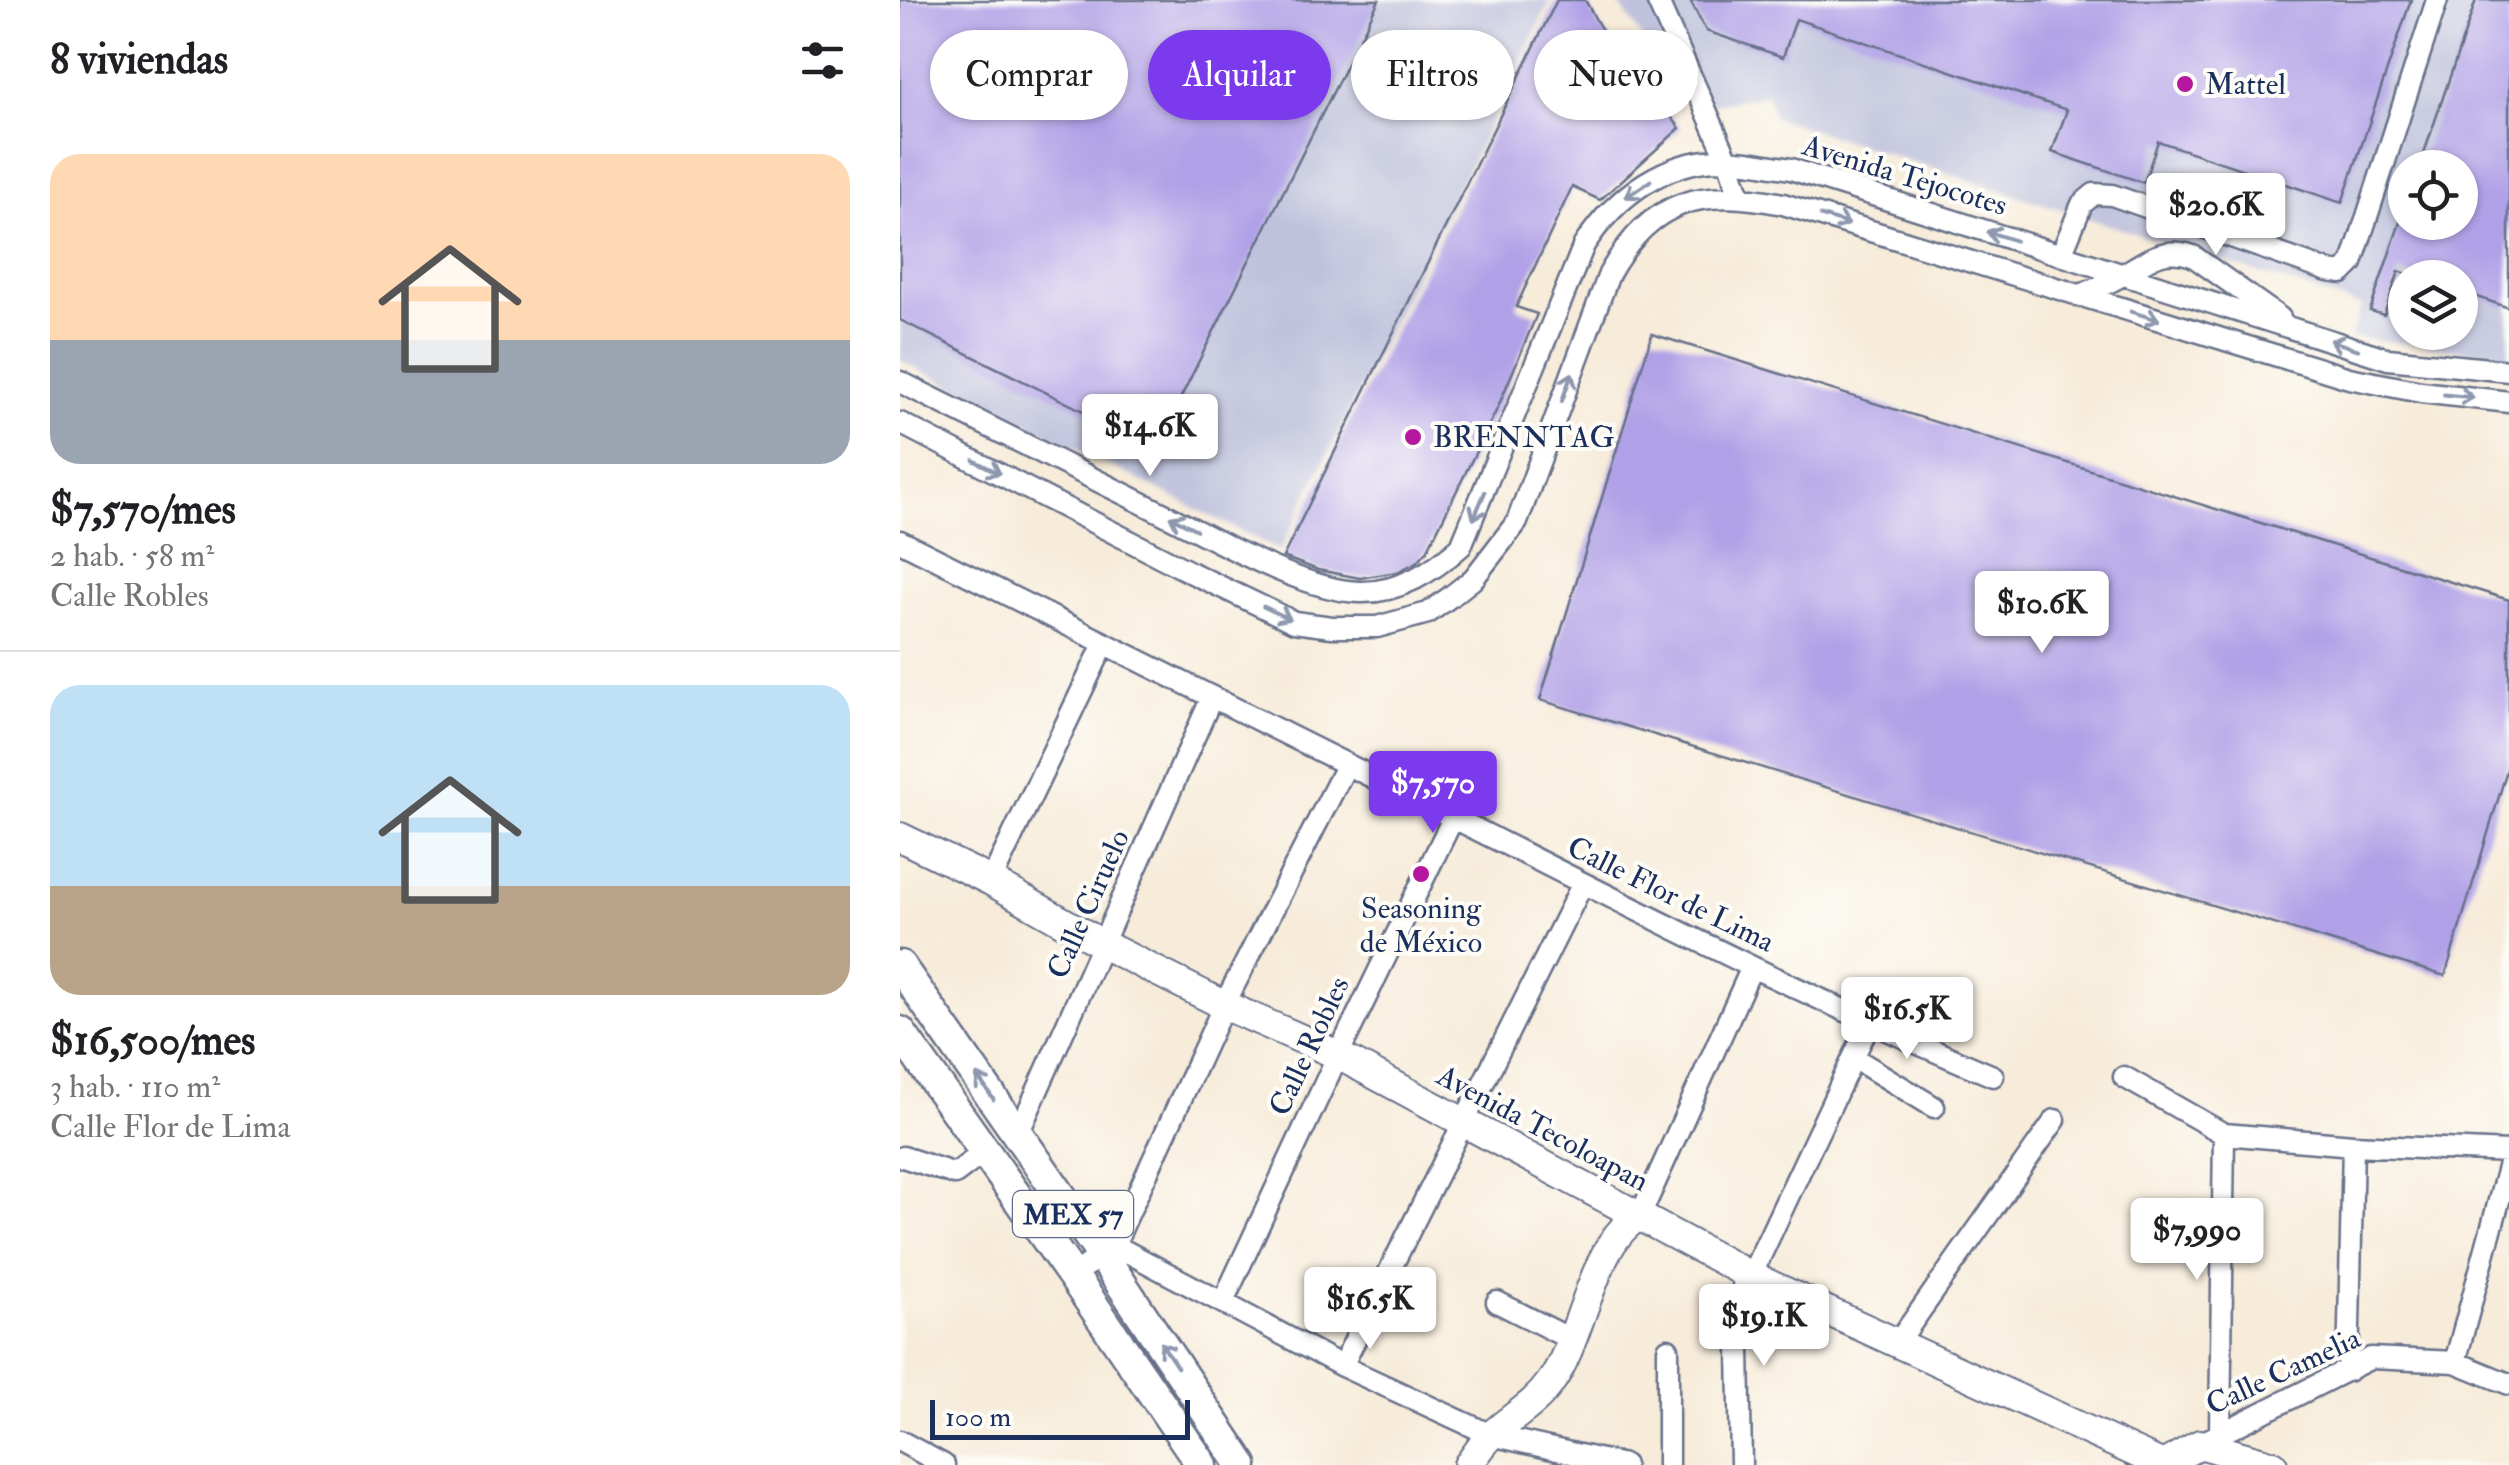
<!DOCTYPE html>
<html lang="es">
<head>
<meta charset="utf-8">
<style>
	:root { --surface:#fff; --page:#f2f2f2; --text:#202124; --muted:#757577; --line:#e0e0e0; --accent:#7c3aed }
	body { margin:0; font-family:"IM FELL Double Pica",serif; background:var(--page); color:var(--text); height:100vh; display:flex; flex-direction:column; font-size:38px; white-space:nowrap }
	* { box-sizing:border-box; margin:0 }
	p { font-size:32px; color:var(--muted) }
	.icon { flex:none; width:55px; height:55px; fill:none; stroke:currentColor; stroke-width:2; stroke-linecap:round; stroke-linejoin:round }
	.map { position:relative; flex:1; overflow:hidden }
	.drawer { display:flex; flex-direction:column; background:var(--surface); width:900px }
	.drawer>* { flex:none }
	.banner { position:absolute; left:30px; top:30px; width:950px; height:90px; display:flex; gap:20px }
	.tools { position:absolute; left:1488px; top:150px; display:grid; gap:20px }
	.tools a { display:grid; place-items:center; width:90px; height:90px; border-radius:50%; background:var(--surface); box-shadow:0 2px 8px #0004; font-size:50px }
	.scale { position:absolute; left:30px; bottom:25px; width:260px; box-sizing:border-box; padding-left:10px; border:5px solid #1b2f5e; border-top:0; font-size:28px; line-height:35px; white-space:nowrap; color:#1b2f5e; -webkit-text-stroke:8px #fdfcf7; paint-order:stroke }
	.price { position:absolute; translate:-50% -85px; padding:0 22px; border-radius:10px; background:#fff; color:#222; font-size:32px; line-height:65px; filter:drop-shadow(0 2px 5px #0008) }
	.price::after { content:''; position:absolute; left:50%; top:60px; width:30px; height:22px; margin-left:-15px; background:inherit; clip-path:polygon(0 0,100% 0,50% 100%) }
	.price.selected { background:var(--accent); color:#fff }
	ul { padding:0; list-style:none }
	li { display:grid; align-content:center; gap:20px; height:530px; padding:0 50px }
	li+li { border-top:2px solid var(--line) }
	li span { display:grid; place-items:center; height:310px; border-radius:30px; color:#555 }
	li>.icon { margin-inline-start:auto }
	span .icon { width:180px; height:180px; fill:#fffc; stroke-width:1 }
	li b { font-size:42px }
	h2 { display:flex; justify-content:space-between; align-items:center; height:120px; padding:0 50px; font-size:42px }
	.pill { padding:0 35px; border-radius:45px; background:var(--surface); box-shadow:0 2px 8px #0004; font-size:35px; line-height:90px }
	.pill.selected { background:var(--accent); color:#fff }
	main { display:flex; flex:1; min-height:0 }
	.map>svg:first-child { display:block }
	.industrial { fill:#c0c2dd; fill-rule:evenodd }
	.building { fill:#b0a0e7 }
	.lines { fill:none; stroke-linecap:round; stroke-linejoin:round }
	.street-casing { stroke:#687189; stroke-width:25 }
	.secondary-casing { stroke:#687189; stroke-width:32 }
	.primary-casing { stroke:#687189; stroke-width:35 }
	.street { stroke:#fff; stroke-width:20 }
	.secondary { stroke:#fff; stroke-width:28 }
	.primary { stroke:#fff; stroke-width:30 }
	.oneway { stroke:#8d97ae }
	.poi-dot { fill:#b5179e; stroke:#fdfcf7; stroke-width:4 }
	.labels { text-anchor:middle; stroke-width:8; stroke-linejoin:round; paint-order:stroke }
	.shield { fill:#fdfcf7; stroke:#5f6c8c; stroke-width:2.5 }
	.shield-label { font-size:28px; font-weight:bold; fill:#1b2f5e }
	.poi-label { font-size:30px; fill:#1b2f5e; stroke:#fdfcf7; text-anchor:start }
	.street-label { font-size:30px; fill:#1b2f5e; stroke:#fdfcf7 }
</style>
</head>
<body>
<main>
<section class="drawer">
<h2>8 viviendas<svg class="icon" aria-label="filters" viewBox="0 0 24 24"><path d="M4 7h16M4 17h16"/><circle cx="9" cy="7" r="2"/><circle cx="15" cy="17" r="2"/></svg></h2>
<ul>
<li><span style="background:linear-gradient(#ffd9b3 60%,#9aa5b1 0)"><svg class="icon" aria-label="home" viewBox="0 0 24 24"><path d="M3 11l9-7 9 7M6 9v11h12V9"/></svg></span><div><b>$7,570/mes</b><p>2 hab. · 58 m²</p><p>Calle Robles</p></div></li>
<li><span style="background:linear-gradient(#bfe0f5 65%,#b9a48a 0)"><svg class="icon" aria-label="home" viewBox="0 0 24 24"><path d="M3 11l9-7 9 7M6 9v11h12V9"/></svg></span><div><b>$16,500/mes</b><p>3 hab. · 110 m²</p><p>Calle Flor de Lima</p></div></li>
</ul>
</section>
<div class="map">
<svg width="1609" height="1465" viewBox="0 0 1609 1465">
	<rect width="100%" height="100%" fill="#fdfcf7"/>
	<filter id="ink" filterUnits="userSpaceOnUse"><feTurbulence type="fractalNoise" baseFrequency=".01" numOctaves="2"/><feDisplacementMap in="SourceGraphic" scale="20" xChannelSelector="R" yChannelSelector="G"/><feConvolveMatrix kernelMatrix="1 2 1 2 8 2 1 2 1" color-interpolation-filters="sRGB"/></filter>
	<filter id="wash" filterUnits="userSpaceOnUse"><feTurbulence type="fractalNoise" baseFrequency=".0048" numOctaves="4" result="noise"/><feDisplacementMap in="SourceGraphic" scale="40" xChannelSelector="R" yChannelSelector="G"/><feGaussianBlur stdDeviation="2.25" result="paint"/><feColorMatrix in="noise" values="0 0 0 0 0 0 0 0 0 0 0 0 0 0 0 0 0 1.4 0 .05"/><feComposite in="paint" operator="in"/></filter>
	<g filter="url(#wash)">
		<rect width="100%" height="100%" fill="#f7ecda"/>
		<path class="industrial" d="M0 0H651L380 551 0 360Z
			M716 0H1609V356L1451 337 1461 306 873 117 867 95 791 108ZM1505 168H1560V222H1505ZM1505 278H1560V332H1505Z"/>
		<g id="blocks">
			<path class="building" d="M0 0H479L256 447 0 320Z
				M657 0H685L700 27 780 128 700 200 672 187 616 307 637 314 598 407 527 551 517 562 497 572 460 578 418 570 383 557Z
				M790 0H1511L1442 203 1258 141 1244 183 1152 152 1167 110 896 19 883 57 806 31Z
				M1576 0H1609V308L1560 291V278H1519L1499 271 1484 315 1470 311 1500 222H1560V168H1519Z
				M752 334 1609 600V763L1545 976 640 700Z"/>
		</g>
	</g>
	<g filter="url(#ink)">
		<use href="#blocks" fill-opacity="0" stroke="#687189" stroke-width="2.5"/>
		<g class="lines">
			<g class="street-casing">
				<path id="street" d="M757 0 828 160 840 196
					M1161 255 1182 204 1194 194 1212 195 1428 271 1442 273 1452 263 1537 0
					M1179 296C1194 289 1210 283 1224 274 1249 259 1263 246 1293 256L1380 318
					M0 382C89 427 179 471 268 516 318 541 405 591 460 592 500 593 533 571 561 546L684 245C716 196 766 158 827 160 848 161 870 166 891 169L1488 359 1609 371
					M0 423 292 573 394 622 432 627H477L528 613 550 597 573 579 617 522 709 274C753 197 801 188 883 204L1449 378 1521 392 1609 402
					M0 541C184 634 370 725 554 818 732 908 909 999 1093 1076
					M91 881 204 644
					M954 1058 1034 1107
					M1224 1077 1324 1134 1453 1145 1609 1152
					M118 1134 312 697
					M3 1157 55 1174 84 1152
					M740 1216 852 967
					M214 1245 442 1366 591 1435 724 1465
					M173 1276 214 1245 324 1005 446 766
					M851 1276 969 1024
					M323 1302 438 1055 553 818
					M597 1302 672 1340
					M996 1345 1155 1120
					M768 1349V1465
					M1555 1362 1609 1164
					M442 1366 682 885
					M1448 1371 1453 1145
					M1320 1432 1324 1134
					M0 1441 44 1465
					M1300 1444 1471 1358 1555 1362 1609 1384
					M841 1465 839 1347 844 1272"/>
			</g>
			<g class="secondary-casing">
				<path id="secondary" d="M0 837 91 881 204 945 324 1005 438 1055 851 1276 1263 1465
					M568 1465C576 1455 583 1443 592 1435 611 1417 635 1405 650 1383 683 1339 692 1240 740 1216
					M1263 1465 1300 1444 1373 1465"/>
			</g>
			<g class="primary-casing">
				<path id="primary" d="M0 966 202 1255 342 1465
					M0 1032 173 1276 302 1465"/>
			</g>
			<use href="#street" class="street"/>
			<use href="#secondary" class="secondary"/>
			<use href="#primary" class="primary"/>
		</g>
		<defs><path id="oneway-shaft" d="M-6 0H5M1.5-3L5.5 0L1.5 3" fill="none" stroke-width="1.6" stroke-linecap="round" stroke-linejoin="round" transform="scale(2.5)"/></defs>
		<g class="oneway">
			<use href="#oneway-shaft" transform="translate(738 189) rotate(146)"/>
			<use href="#oneway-shaft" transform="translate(935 220) rotate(17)"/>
			<use href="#oneway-shaft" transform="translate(1101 236) rotate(-162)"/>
			<use href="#oneway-shaft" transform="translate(1245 316) rotate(17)"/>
			<use href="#oneway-shaft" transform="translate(1444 345) rotate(-162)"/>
			<use href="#oneway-shaft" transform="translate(667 387) rotate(-70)"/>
			<use href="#oneway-shaft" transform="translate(1559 396) rotate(6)"/>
			<use href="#oneway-shaft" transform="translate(87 467) rotate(27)"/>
			<use href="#oneway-shaft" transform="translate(579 506) rotate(113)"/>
			<use href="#oneway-shaft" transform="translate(283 523) rotate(-153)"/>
			<use href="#oneway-shaft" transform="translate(377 613) rotate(25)"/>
			<use href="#oneway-shaft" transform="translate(85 1087) rotate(-125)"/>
			<use href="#oneway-shaft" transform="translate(269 1355) rotate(-124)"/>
		</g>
	</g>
	<g class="poi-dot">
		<circle cx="1285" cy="84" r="10"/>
		<circle cx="513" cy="437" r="10"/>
		<circle cx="521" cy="874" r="10"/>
	</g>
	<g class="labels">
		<rect class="shield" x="113" y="1191" width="120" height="46" rx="8"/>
		<g class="shield-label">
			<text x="173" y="1224">MEX 57</text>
		</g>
		<g class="poi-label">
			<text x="1305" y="94">Mattel</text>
			<text x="533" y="447">BRENNTAG</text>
			<text x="521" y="918" text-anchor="middle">Seasoning<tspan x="521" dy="34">de México</tspan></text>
		</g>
		<g class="street-label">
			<text transform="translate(1005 175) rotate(17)" y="10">Avenida Tejocotes</text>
			<text transform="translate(771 894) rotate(26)" y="10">Calle Flor de Lima</text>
			<text transform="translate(188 904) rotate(-66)" y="10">Calle Ciruelo</text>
			<text transform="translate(409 1046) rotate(-65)" y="10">Calle Robles</text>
			<text transform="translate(643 1128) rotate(28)" y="10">Avenida Tecoloapan</text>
			<text transform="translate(1383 1371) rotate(-25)" y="10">Calle Camelia</text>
		</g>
	</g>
</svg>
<div class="tools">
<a><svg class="icon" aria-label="locate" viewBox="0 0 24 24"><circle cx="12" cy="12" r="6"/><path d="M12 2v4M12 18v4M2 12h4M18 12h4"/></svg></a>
<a><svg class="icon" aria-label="layers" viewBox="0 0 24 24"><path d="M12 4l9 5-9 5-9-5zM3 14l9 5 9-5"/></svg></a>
</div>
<div class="scale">100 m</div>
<b class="price" style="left:1316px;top:258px">$20.6K</b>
<b class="price" style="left:250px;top:479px">$14.6K</b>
<b class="price" style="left:1142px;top:656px">$10.6K</b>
<b class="price selected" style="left:533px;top:836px">$7,570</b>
<b class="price" style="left:1007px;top:1062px">$16.5K</b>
<b class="price" style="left:1297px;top:1283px">$7,990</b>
<b class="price" style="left:470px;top:1352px">$16.5K</b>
<b class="price" style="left:864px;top:1369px">$19.1K</b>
<div class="banner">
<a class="pill">Comprar</a>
<a class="pill selected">Alquilar</a>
<a class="pill">Filtros</a>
<a class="pill">Nuevo</a>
</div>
</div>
</main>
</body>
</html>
